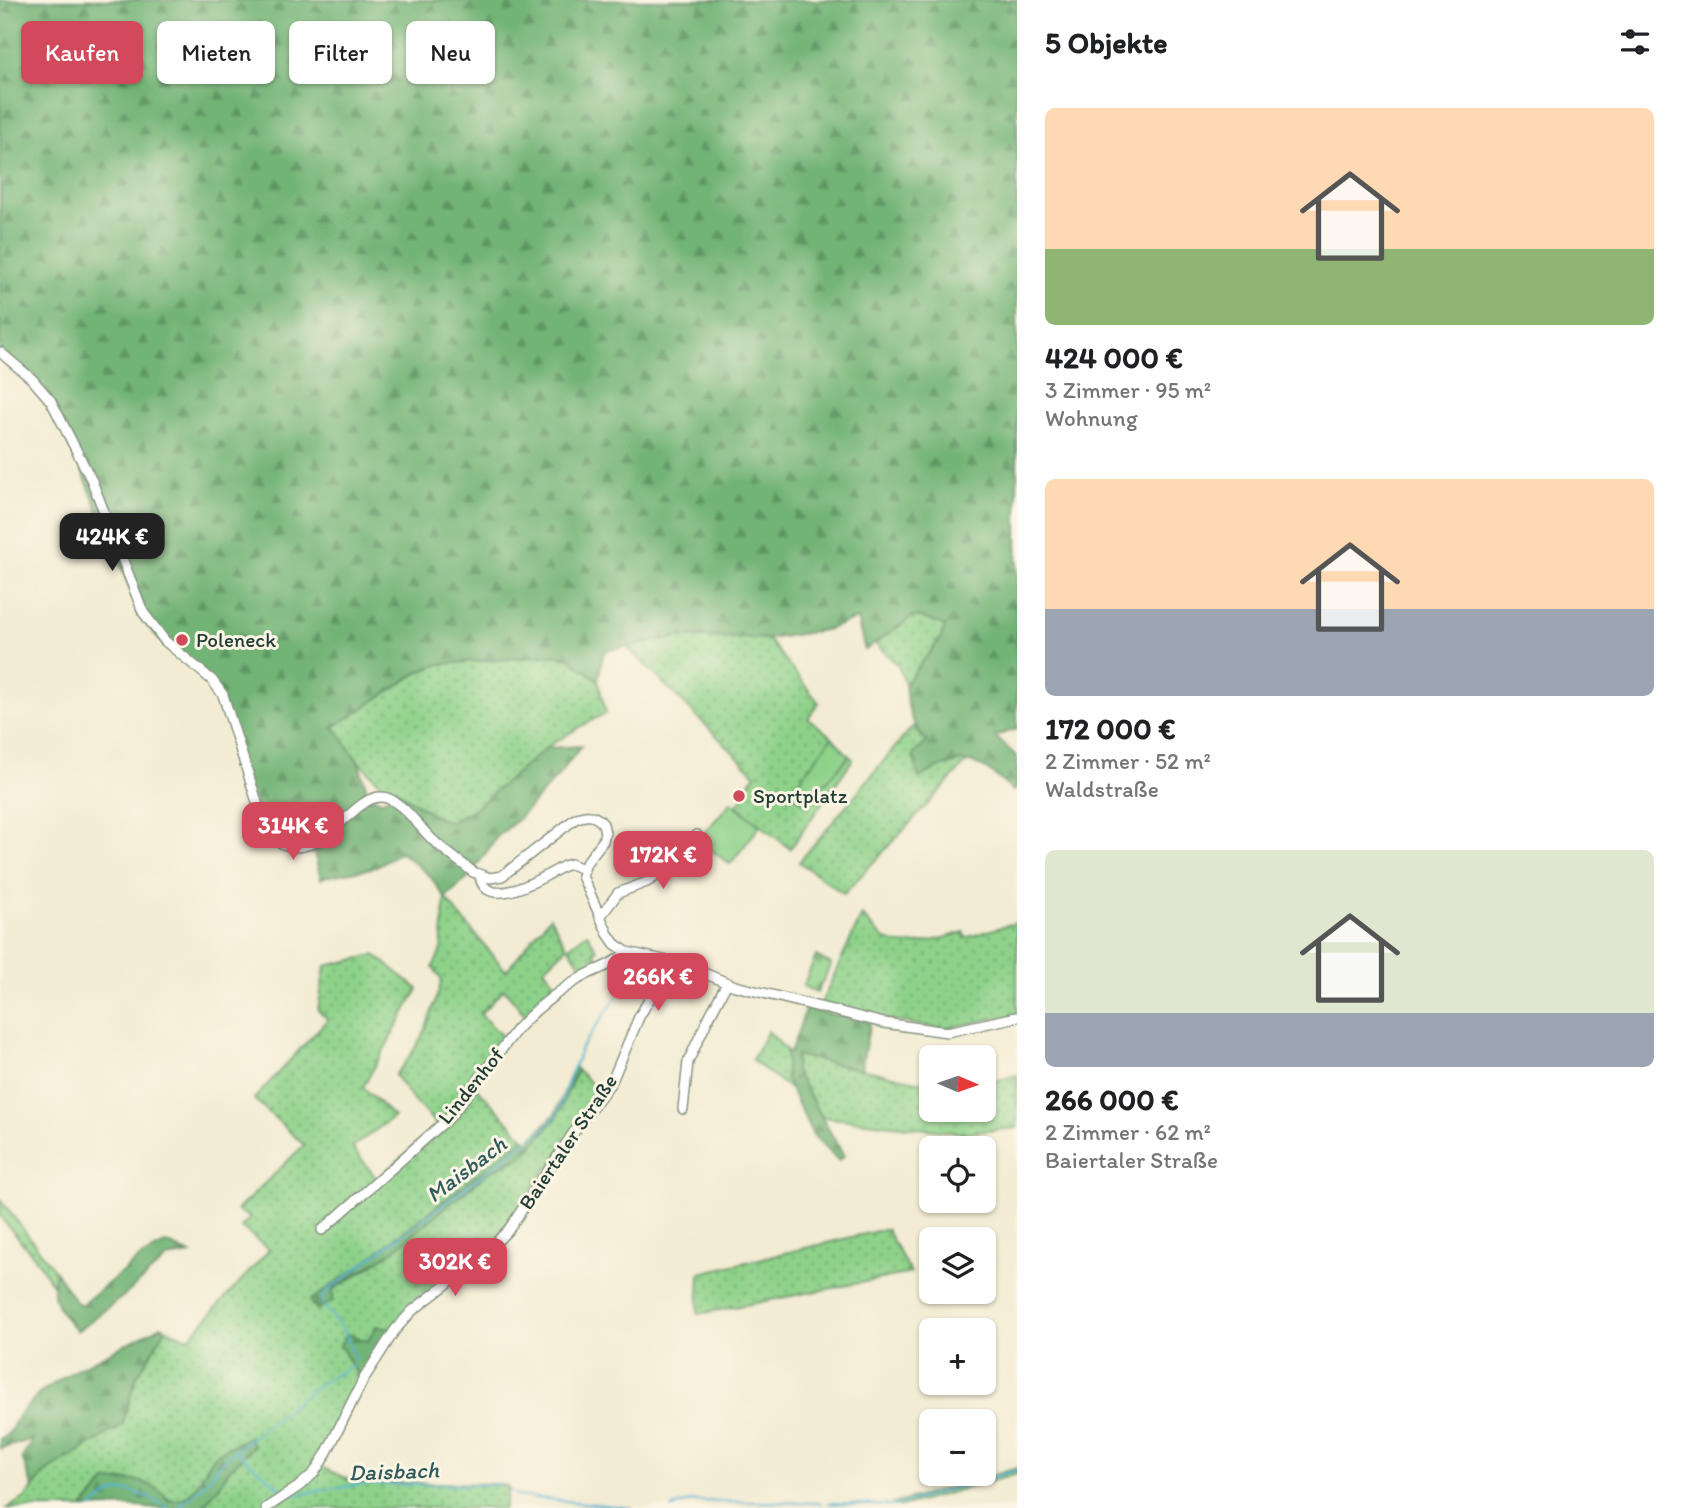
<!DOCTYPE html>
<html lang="de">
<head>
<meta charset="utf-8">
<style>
	:root { --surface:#fff; --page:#f2f2f2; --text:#202124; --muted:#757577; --accent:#d1495b }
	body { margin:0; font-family:Itim,sans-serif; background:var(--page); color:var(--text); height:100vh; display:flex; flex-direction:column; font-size:26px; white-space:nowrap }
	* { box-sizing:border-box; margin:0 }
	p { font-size:23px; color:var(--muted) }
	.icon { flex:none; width:38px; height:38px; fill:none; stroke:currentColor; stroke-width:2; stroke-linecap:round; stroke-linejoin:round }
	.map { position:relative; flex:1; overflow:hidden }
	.details { display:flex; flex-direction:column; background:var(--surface); width:665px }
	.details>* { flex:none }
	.top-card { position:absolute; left:21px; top:21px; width:665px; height:63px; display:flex; gap:14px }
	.needle { width:46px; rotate:92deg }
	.controls { position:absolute; left:919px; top:1045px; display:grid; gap:14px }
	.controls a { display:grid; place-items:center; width:77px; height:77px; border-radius:10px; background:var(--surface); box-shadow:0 2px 5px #0004; font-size:35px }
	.price { position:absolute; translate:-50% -60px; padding:0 16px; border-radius:14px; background:var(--accent); color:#fff; font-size:23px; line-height:46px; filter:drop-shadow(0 2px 4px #0008) }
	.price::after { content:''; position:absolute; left:50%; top:42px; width:21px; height:16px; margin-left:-10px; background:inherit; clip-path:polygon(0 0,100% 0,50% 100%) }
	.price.active { background:#222; color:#fff }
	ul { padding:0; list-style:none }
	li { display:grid; align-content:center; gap:14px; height:371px; padding:0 28px }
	li span { display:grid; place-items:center; height:217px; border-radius:10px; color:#555 }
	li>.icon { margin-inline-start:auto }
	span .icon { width:126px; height:126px; fill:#fffc; stroke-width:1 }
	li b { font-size:30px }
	h2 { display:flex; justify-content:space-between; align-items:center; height:84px; padding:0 28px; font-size:30px }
	.chip { padding:0 24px; border-radius:10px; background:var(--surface); box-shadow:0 2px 5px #0004; font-size:24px; line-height:63px }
	.chip.active { background:var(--accent); color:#fff }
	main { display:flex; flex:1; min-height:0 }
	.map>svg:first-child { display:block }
	.grass { fill:url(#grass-dots); stroke:#56885f; stroke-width:2 }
	.forest { fill:url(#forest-firs); stroke:#487855; stroke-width:2 }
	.cemetery { fill:url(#cemetery-stones); stroke:#56885f; stroke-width:2 }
	.garden { fill:#8ed28a; stroke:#56885f; stroke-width:2 }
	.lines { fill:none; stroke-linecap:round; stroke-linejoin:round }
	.stream { stroke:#58b3d5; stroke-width:2 }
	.minor-casing { stroke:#899484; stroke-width:12 }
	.minor { stroke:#fff; stroke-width:9 }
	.poi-dot { fill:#d1495b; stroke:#fcf5e5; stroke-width:2.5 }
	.labels { text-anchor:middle; stroke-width:6; stroke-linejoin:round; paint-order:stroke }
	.poi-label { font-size:21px; fill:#1f3d34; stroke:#fcf5e5; text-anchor:start }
	.street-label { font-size:21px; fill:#1f3d34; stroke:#fcf5e5 }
	.water-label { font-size:23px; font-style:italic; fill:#2d5a5c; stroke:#fcf5e5 }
</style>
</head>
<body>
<main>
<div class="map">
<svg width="1017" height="1508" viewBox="0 0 1017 1508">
	<defs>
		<pattern id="grass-dots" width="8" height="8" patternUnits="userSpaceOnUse" patternTransform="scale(1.75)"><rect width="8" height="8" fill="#8ed28a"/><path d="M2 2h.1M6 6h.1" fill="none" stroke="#73ac72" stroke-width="1.8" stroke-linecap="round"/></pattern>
		<pattern id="forest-firs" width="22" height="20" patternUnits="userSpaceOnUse" patternTransform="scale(1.75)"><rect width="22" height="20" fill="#72b476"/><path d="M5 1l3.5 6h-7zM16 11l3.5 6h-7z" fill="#5d9462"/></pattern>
		<pattern id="cemetery-stones" width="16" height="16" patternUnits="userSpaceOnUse" patternTransform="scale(1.75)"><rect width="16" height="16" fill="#8ed28a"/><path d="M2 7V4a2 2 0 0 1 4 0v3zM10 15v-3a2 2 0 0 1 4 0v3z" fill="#73ac72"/></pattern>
	</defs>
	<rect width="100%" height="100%" fill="#fcf5e5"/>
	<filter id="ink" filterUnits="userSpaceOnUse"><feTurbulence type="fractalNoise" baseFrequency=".0143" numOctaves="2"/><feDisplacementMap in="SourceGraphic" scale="14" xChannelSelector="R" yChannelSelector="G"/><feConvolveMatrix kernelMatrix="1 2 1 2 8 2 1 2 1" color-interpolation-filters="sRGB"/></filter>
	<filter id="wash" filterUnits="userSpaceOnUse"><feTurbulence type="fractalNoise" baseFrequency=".00686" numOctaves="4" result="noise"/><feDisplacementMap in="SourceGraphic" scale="28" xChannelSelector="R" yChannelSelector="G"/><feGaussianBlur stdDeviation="1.57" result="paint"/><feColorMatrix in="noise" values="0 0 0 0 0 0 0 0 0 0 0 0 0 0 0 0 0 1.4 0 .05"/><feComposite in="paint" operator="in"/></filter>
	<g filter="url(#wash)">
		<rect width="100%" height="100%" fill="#f3ecd3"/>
		<path class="grass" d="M912 617H921L945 625 941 638 905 684 898 665 875 643Z
			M682 636 768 639 819 703 808 718 832 737 791 792 807 804 849 756 853 759 790 849 736 805 748 792 744 788 756 775 627 647Z
			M558 655 569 658 598 680 606 713 581 726 546 748 474 809 450 822 438 818 395 789 392 795 358 761 333 727 421 671 440 664Z
			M913 726 927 742 938 767 969 760 844 894 799 862Z
			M445 898 506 971 550 917 567 947 544 969 561 990 527 1017 504 989 480 1014 506 1040 473 1084 524 1138 360 1266 311 1300H333V1290L372 1266 487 1173 524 1155 556 1119 577 1070 602 1094 494 1242 391 1330 368 1342 347 1335 340 1345 361 1381 334 1434 310 1473 296 1485 262 1508H202L221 1484 228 1471 253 1446 250 1437 215 1456 195 1490 178 1501 106 1482 83 1508H7L25 1498 46 1472 122 1425 136 1378 166 1329 189 1338 269 1250 241 1227 250 1218 237 1210 304 1145 254 1099 328 1019 318 1010 325 966 375 955 418 989 363 1087 394 1117 352 1147 377 1179 438 1126 413 1100 395 1075C422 1045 431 1017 442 980L433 967 441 951Z
			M862 915C869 923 877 934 886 939 908 952 942 938 964 932L965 938 1017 922V1014L943 1029 882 1019 821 1003Z
			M587 933 597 950 594 951 598 959 594 961 596 965 585 972 569 947Z
			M768 1031 786 1050V1079L791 1090 752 1060Z
			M796 1055 931 1084V1110H984V1084L1017 1075V1128L962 1133 822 1117 795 1071Z
			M0 1199 56 1272 52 1285 37 1260 0 1217Z
			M886 1229 911 1273 698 1314 700 1273Z
			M321 1467 354 1482 501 1484 508 1487 504 1508H271Z
			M1017 1468V1474L901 1507 894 1504Z"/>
		<path class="forest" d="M0 0H1017V729L995 736 1017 757V788L1013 791C976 757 964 752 919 778L913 754 927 742C911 722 907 710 905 684L941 638 945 626 921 617H912L865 650 857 619 825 630 768 639 682 636 604 651 598 680 569 658 558 655 440 664 420 671 334 727 358 761 369 796 381 801 392 795 394 789 438 818 450 822 474 809 546 748 581 746 560 774 518 819 497 837 469 877 445 898 430 876 401 852 373 868 324 877 321 879 313 849C289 854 277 851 263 830L222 701 196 669 180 659 163 644 142 618 80 465 46 399 0 357Z
			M806 1009 870 1022 861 1070 796 1055 795 1071 844 1156 839 1161 813 1135 791 1090 786 1079V1050L790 1053Z
			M574 1067 577 1070 556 1119 524 1155 487 1173 393 1251 333 1289V1301L317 1310 310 1301 360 1266 524 1138 528 1142 555 1114Z
			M166 1243 191 1254 167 1258 125 1295 77 1331C60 1313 48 1298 56 1272L75 1301 81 1305 141 1257Z
			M162 1326 166 1329 136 1378 122 1425 46 1472 33 1488 22 1458 33 1439 0 1449V1439L9 1433 19 1415 41 1392 78 1368Z
			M377 1326 391 1330 361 1381 340 1345 347 1334 368 1341Z
			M250 1436 253 1446 228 1471 221 1484 202 1508H146C135 1504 98 1508 83 1508L106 1482C132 1479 152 1478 168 1500 197 1503 199 1473 215 1456 223 1448 240 1442 250 1436Z"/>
		<path class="cemetery" d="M816 956 831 964 817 993 803 986Z"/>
		<path class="garden" d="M832 737 849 756 806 805 791 792Z
			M731 802 760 826 730 864 698 840Z"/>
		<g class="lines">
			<path class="stream" d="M356 1360 345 1333 323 1304 322 1297 327 1291 545 1128 556 1115 581 1048 631 977
				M237 1452 284 1491
				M509 1490 518 1496 632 1508
				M293 1495 363 1484 501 1485
				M829 1503 894 1506 1017 1470
				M93 1508C119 1479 139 1492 168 1508
				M178 1508 205 1483 224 1460 315 1387 352 1365
				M672 1508 691 1501 821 1503"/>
		</g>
	</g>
	<g filter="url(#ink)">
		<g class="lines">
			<g class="minor-casing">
				<path id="minor" d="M0 352 32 379 51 401 92 481 143 612 165 641 212 680 223 695 263 821C267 832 277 843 289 846 329 855 357 788 387 798 406 805 420 829 435 842 447 853 461 862 473 872L490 878 502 876 575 819C586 814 595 814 603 824L605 832 603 841 586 863 582 876 608 934 615 944 627 952 682 964 735 986 884 1023 947 1032 1017 1017
					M480 876C486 914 547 875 564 866L571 864 583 869
					M600 917 618 893 647 882 673 866 697 835
					M683 1109 688 1062 707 1021 727 983
					M322 1230 450 1117 517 1029C536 1008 563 987 588 974 603 967 615 963 627 952
					M266 1508 298 1487 314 1473 326 1454 363 1380 395 1330 412 1311 483 1256 509 1229 574 1132 612 1081 639 1017 672 961"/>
			</g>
			<use href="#minor" class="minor"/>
		</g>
	</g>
	<g class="poi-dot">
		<circle cx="182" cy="640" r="7"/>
		<circle cx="739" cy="796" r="7"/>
	</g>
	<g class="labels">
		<g class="poi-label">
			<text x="196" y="647">Poleneck</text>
			<text x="753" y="803">Sportplatz</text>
		</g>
		<g class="street-label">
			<text transform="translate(471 1086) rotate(-51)" y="7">Lindenhof</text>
			<text transform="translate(568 1142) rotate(-56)" y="7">Baiertaler Straße</text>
		</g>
		<g class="water-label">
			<text transform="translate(466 1169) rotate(-37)" y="8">Maisbach</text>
			<text transform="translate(394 1471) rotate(-2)" y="8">Daisbach</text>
		</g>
	</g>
</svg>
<div class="controls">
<a><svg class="needle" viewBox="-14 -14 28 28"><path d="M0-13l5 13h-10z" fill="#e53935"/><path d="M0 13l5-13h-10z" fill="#757577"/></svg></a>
<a><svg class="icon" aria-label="locate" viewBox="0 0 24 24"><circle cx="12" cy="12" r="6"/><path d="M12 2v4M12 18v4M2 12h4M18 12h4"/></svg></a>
<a><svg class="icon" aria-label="layers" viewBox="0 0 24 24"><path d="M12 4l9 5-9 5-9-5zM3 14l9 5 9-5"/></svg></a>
<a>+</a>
<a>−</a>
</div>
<b class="price active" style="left:112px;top:573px">424K €</b>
<b class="price" style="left:293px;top:862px">314K €</b>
<b class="price" style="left:663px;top:891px">172K €</b>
<b class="price" style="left:658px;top:1013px">266K €</b>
<b class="price" style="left:455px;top:1298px">302K €</b>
<div class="top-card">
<a class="chip active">Kaufen</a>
<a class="chip">Mieten</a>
<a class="chip">Filter</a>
<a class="chip">Neu</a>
</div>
</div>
<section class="details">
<h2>5 Objekte<svg class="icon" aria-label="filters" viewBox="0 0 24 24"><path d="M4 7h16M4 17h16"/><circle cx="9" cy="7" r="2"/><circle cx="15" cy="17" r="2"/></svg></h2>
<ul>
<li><span style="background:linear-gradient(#ffd9b3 65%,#8fb573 0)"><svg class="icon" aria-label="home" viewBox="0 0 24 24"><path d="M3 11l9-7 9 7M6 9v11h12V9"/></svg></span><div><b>424 000 €</b><p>3 Zimmer · 95 m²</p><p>Wohnung</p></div></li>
<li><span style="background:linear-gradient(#ffd9b3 60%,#9aa5b1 0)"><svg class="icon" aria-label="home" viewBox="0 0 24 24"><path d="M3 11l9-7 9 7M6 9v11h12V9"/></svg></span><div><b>172 000 €</b><p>2 Zimmer · 52 m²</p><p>Waldstraße</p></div></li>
<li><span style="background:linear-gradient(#dfe7d0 75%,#9aa5b1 0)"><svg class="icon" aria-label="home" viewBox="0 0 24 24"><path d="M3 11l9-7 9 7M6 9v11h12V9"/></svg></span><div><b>266 000 €</b><p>2 Zimmer · 62 m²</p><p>Baiertaler Straße</p></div></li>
</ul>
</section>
</main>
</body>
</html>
